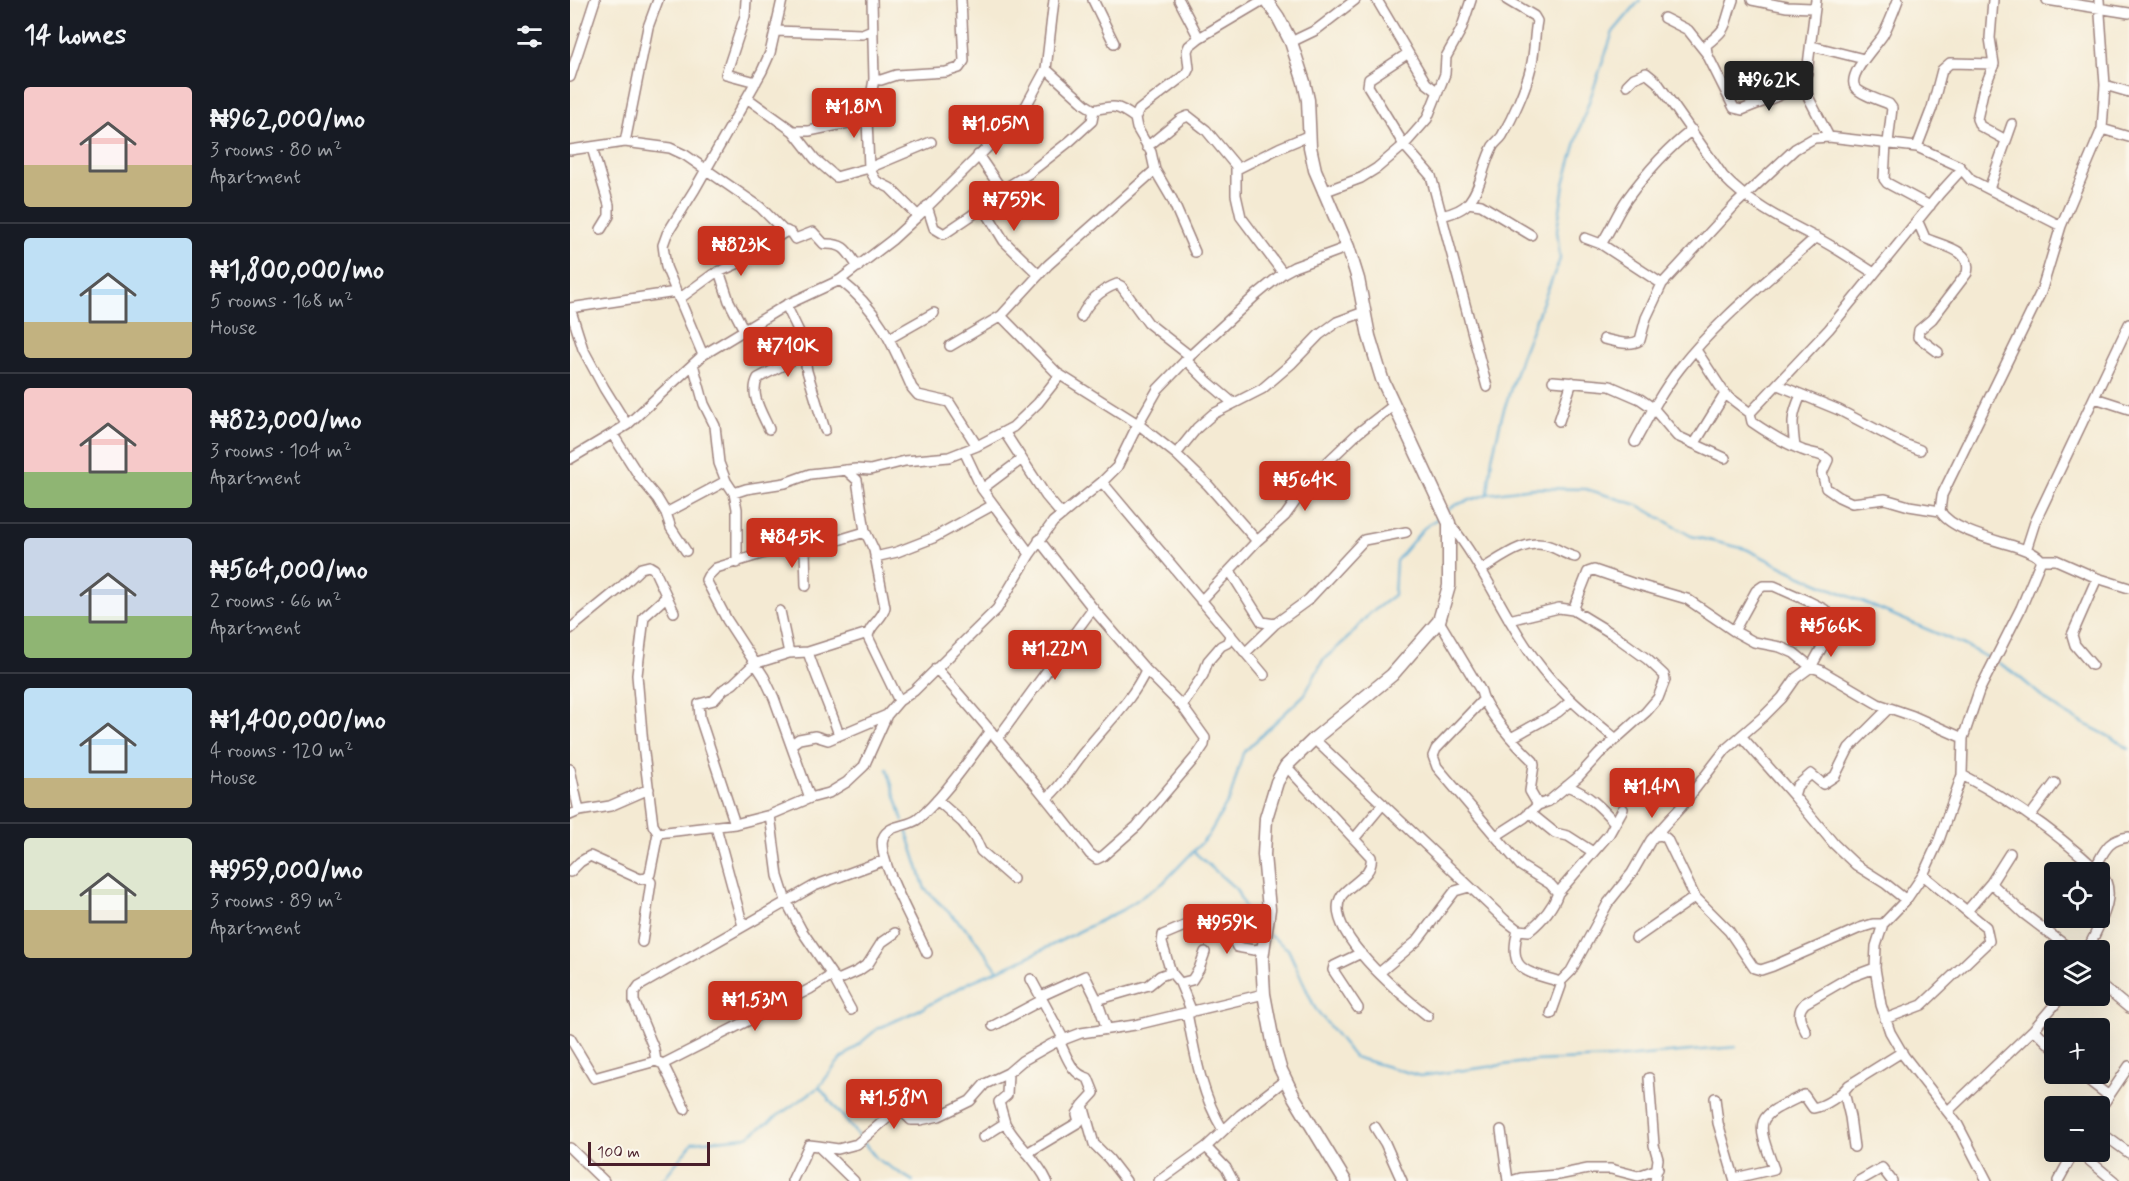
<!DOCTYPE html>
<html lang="en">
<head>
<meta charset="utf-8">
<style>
	:root { --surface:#171b24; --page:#20242c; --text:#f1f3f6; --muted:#9ea1a6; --line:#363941; --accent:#c8321e }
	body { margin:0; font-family:Mynerve,sans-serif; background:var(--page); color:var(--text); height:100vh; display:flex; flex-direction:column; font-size:22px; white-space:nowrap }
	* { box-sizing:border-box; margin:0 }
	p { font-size:20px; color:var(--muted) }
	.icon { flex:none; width:33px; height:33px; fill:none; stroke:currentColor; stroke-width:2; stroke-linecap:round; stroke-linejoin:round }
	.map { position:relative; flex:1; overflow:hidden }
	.panel { display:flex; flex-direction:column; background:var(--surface); width:570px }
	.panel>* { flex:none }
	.controls { position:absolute; left:1474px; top:862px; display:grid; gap:12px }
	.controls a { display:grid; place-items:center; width:66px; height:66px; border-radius:6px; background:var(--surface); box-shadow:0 6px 24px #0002; font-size:30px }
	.scale { position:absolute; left:18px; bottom:15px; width:122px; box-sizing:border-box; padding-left:6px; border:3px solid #4a1f2b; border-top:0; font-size:16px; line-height:21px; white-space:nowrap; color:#4a1f2b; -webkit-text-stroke:4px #fbf7ec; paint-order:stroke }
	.price { position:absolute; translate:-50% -51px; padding:0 14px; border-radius:6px; background:var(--accent); color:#fff; font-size:20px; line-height:39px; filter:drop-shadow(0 2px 3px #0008) }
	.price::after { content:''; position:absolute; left:50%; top:36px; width:18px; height:14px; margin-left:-9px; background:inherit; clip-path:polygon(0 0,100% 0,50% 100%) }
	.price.current { background:#222; color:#fff }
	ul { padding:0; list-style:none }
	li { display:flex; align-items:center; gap:18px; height:150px; padding:0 24px }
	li+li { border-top:2px solid var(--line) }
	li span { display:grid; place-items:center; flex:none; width:168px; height:120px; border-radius:6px; color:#555 }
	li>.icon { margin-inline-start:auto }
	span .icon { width:72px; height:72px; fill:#fffc; stroke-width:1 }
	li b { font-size:26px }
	h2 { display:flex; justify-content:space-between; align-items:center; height:72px; padding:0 24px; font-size:26px }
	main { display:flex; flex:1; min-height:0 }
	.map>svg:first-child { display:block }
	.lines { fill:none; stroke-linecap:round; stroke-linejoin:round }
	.stream { stroke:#59aad4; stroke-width:2 }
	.minor-casing { stroke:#9f847f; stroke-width:12 }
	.tertiary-casing { stroke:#9f847f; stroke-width:15 }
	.minor { stroke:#fff; stroke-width:9 }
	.tertiary { stroke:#fff; stroke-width:12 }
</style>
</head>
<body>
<main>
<section class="panel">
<h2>14 homes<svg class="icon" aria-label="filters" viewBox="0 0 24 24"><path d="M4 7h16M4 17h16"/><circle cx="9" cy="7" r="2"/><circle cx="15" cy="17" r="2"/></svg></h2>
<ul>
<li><span style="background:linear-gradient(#f6c9c9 65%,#c2b280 0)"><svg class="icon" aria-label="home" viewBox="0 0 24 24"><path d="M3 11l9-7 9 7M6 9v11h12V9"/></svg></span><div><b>₦962,000/mo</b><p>3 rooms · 80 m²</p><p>Apartment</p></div></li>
<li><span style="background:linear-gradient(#bfe0f5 70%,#c2b280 0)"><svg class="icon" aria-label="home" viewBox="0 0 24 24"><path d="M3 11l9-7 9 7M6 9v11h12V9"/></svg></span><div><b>₦1,800,000/mo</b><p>5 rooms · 168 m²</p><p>House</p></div></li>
<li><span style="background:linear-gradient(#f6c9c9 70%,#8fb573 0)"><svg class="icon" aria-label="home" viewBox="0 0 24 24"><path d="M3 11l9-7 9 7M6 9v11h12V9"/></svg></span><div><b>₦823,000/mo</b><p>3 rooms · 104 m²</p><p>Apartment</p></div></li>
<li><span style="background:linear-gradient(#c9d6e8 65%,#8fb573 0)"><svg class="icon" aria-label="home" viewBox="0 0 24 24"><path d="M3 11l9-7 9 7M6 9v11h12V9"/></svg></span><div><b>₦564,000/mo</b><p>2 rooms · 66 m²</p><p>Apartment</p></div></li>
<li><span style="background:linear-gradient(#bfe0f5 75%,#c2b280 0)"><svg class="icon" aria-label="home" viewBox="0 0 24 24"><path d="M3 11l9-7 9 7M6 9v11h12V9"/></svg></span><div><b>₦1,400,000/mo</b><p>4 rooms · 120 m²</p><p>House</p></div></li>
<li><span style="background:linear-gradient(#dfe7d0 60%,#c2b280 0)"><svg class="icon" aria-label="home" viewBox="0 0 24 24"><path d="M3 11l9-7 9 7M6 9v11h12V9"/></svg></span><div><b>₦959,000/mo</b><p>3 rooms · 89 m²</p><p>Apartment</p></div></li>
</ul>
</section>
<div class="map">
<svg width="1559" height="1181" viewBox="0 0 1559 1181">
	<rect width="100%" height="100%" fill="#fbf7ec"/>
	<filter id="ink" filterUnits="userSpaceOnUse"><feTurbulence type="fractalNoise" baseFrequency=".0167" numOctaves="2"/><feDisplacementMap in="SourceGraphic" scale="12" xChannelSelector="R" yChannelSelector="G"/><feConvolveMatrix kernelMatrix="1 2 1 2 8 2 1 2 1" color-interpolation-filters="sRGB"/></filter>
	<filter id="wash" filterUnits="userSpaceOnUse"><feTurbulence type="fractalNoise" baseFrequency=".008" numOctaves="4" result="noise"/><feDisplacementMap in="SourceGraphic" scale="24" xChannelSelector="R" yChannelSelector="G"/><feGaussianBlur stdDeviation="1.35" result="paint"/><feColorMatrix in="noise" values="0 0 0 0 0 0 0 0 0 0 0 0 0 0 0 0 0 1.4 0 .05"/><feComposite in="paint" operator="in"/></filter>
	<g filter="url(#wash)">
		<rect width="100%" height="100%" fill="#f4ead3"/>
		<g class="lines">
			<path class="stream" d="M918 492 922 458 932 416 951 357 990 259 987 230 994 184 1010 128 1043 32 1070 0
				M878 510 885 505 918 494 963 488 1016 489 1068 505 1121 536 1176 549 1229 575 1394 645 1422 660
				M1428 663C1450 674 1466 694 1487 708 1509 724 1537 732 1559 749
				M317 769 333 821
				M335 826 355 889 401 934 427 969
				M624 852 666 889 682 922 692 930
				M699 935 718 949 745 1008 784 1057 850 1076 963 1061 1042 1058 1166 1047
				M249 1087 290 1138
				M294 1143 307 1159 343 1181
				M88 1181 95 1177 123 1142 177 1137 249 1087 269 1061 307 1029 351 1009 400 982 454 959 552 910 593 883 638 836 660 798 673 753 735 694 753 660 779 637 799 614 824 595 826 561 854 528 871 516"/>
		</g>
	</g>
	<g filter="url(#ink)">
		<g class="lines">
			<g class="minor-casing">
				<path id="minor" d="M176 0 175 16 156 74 186 82
					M302 0 304 79 297 119 299 168 306 181 320 188 348 216
					M523 0 544 43
					M609 0 629 38
					M807 0 856 83 868 92
					M1182 0 1217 7 1242 8 1244 6
					M1423 0 1420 38 1424 64 1413 92 1407 119 1410 126 1436 140
					M1477 0 1559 13
					M1094 18 1118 30 1137 54 1164 108 1172 110C1195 99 1223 96 1237 73L1246 0
					M205 31 292 34 302 30
					M721 42 746 30 785 0
					M1242 46 1294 59
					M837 54 799 79 798 86 834 145 861 176 917 387
					M1137 54 1136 45C1160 26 1153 27 1163 0
					M476 69 516 105 524 110C545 105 547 105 565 118
					M0 77 25 0
					M304 79 311 80 326 75 376 72 389 68 394 61 391 0
					M1231 83 1259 137
					M1057 85 1064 78 1076 73 1087 82 1153 176C1178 203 1212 220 1245 237 1265 247 1285 261 1304 273
					M1535 85 1559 92
					M177 98 223 131 245 159 266 177 299 168 361 142
					M1532 129 1559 137
					M223 131H239L297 119
					M55 142 78 27 88 0
					M1316 143 1314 179 1317 183 1360 206
					M1318 143 1322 108 1319 104C1312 101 1289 94 1285 87 1277 74 1307 45 1313 35 1319 24 1324 11 1328 0
					M577 147 611 119 618 116 636 130 666 166V195L671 217 713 273
					M1347 147 1362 108 1372 70 1380 63 1424 64
					M22 148 39 205V216L31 229
					M0 150 55 142 100 148 115 155 190 207 213 230 221 233 225 239 243 232 254 244C275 243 277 251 288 267
					M408 155 432 190
					M667 169 709 148 740 135
					M1419 189 1442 124
					M753 192 791 178 807 168 834 145 857 119 875 74 876 57 891 30 901 0
					M898 203 911 205 961 235
					M357 206 364 228 374 234 411 209 432 190 458 174 500 141 522 121 524 110
					M411 209 415 210 434 241 469 275
					M871 216C880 214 893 210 899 202 912 186 913 164 923 146 926 142 930 139 932 136 943 117 956 88 961 67 965 52 964 37 967 21L964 16 937 0
					M1348 222 1355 238C1371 246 1403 249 1397 273L1362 319 1349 330 1348 337 1368 352
					M1015 238 1031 244 1092 284
					M1031 244C1041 230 1047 213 1057 199 1076 173 1097 149 1122 130
					M625 252 602 199 585 170 581 152 567 128 565 118 569 110 616 74 619 68 617 51 619 46 629 38 693 0
					M149 271 159 301 174 330
					M270 280C309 310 323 345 342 388L348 395 379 402 407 446
					M109 299 142 275 171 262 189 248 217 231
					M216 305 231 336 237 371 255 430
					M0 308 13 349 34 388 57 425
					M0 308 106 292
					M431 316 487 373 568 424 606 454 638 485 687 541
					M511 317C518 302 531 290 547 284L551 286 578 323 620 356
					M320 338 364 313
					M1034 339C1045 341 1060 347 1070 340L1076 318 1092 284 1166 204 1225 149 1244 138 1259 137 1347 147 1389 166 1401 180 1491 226
					M380 346 431 316 478 265 585 170
					M1126 350 1155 394 1180 413 1259 329 1370 193 1391 170
					M133 355 96 267 93 245 97 234 125 189 192 71 200 53 212 0
					M616 360 637 381 663 403
					M123 364 134 404 145 426 149 463 156 481 164 493 167 509V563
					M983 381 1040 386 1070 399 1083 408 1107 436 1155 458
					M1208 385 1269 410 1334 444 1350 450
					M1525 398 1559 409
					M1180 413 1182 422C1198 433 1214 443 1232 450 1241 454 1252 453 1258 460L1252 473 1256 488 1269 497 1282 503 1315 499 1339 506 1370 511
					M989 421 1002 382
					M199 429C192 413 179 394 188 378L235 354
					M435 433 476 496 492 515
					M43 435 71 479 87 498 96 513 101 528 116 551
					M1065 442C1079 416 1092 391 1110 368 1149 318 1200 279 1246 237
					M1125 443 1155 394
					M1225 447C1222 423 1221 417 1231 395
					M394 451 412 489 460 554
					M606 454 627 428 643 414 692 389 721 364 749 335 767 322 794 312
					M0 459 57 425 133 355 216 305 270 280 322 240 348 216 430 135 456 106 476 69 484 0
					M276 470 287 480 295 531 304 550 315 607C313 620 299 624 298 637L329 701
					M532 482 694 675
					M412 489 452 459
					M164 493 176 489 215 483 240 474 286 469 300 470 335 461 379 457 407 446 443 427 468 403 490 375
					M96 513 156 481
					M879 523C916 568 936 624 973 670 994 696 1020 717 1046 739
					M235 550 236 586
					M1456 550 1465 522 1559 324
					M305 557 327 552 363 538 423 505
					M1471 560H1486L1527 578 1559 588
					M911 570C930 559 956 537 979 546 988 549 996 555 1005 557
					M660 571 692 622 705 624 738 600 794 540 836 532
					M631 601 687 541 715 516 745 474 788 433 824 405
					M1003 610 1018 572 1024 570 1062 583 1117 599 1164 631 1184 642 1210 647 1224 653 1241 667 1250 670 1308 704 1343 716 1393 738
					M210 611 219 653
					M869 621 911 691C915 711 948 747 963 761L964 765 960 791 968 805
					M0 629 49 589 71 568 79 566 84 569 104 612
					M238 652C247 680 260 707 269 735
					M675 653 705 624
					M1522 665 1505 645 1502 635 1527 578
					M366 668C420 729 471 790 520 854L527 859 533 856 567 826 628 754 634 745 635 738 612 706 576 670 525 611 469 540
					M913 700 866 749 863 756 867 767 951 866 980 884 988 893
					M612 706 633 675 638 661 651 646 657 643 661 635
					M1172 737 1224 796 1264 844 1286 865 1316 884 1336 900
					M428 738 523 608
					M941 738 988 712 1001 701
					M744 739 935 920 948 930 959 931C971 921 983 908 988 893L1039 834 1053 809
					M222 744 229 739 245 736 258 740 317 715
					M716 766 801 857C804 875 781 883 772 895 749 929 835 998 858 1016
					M0 769 9 811
					M1392 775C1442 801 1489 834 1530 873
					M997 786C1018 794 1031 807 1045 823
					M1224 796 1227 786 1241 774 1253 784 1265 776 1279 748 1319 708
					M240 798 204 698 194 677 157 620 136 580 138 576 146 568 204 550H235L295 532
					M477 798C493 785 502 766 515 751 536 724 562 701 576 670
					M367 800 392 822 405 838 411 851 443 879
					M959 812 985 833 998 836 1023 852
					M0 815 9 811 40 806 79 789
					M200 815 208 876 216 901 232 931 262 975 281 1010
					M1460 816 1485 783
					M165 824 130 718 129 704 144 700 154 689 163 684 184 664 219 653 238 652 298 633
					M146 827 173 926
					M88 833 165 824 200 815 240 798 259 793 277 782 294 766 317 715 329 701 344 691 427 609 460 554 483 522 532 482 547 467 568 424 588 389 620 356 685 296 713 273 724 267 778 247
					M926 836 954 818 968 805 979 801 1008 777 1029 754 1076 712 1088 698 1095 680 1094 675 1077 659 1041 633 1003 610 989 608 939 620
					M1085 836 1092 835 1097 839 1125 897 1159 931 1184 968 1191 970 1203 966 1290 928 1303 924H1313
					M784 839 813 804
					M1525 868C1535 850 1537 840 1559 837
					M0 872 10 862 20 856 70 879 77 878
					M77 878 80 874 88 833 83 825 73 745 67 675 74 617 96 597
					M1421 883 1454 914 1503 951
					M1397 911 1421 883 1440 853
					M948 930C937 972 956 971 990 982
					M1066 938 1125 897
					M72 942 81 882 77 878
					M1517 951C1526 930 1551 893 1530 873
					M357 953C347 929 306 859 313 838 318 824 338 827 348 819 374 797 400 758 421 731
					M601 972 592 943 593 935 650 911 667 947 684 950 694 948
					M809 973 847 941 885 891 899 887
					M262 975 268 980 288 971 298 964 312 942 325 933
					M461 979 494 1040
					M610 983 622 1012
					M1530 984 1559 1008
					M471 996 515 976 527 1000 537 1029
					M527 1000 579 985 590 976 601 972 610 983 622 980 629 969 635 952
					M788 1008 763 970 764 966 791 953
					M617 1013C625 1054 631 1094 653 1130
					M981 1014 991 986 990 982 1001 971 1038 903 1062 873 1081 840 1111 807 1156 749 1194 716 1212 698 1226 678 1241 667 1258 636 1260 616 1254 609 1238 601 1204 586H1193L1186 591 1164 631
					M1315 1019 1352 1005 1419 941 1416 927 1353 875
					M423 1026 472 1000
					M1464 1029 1485 1050
					M1236 1032C1231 1021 1225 1013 1235 1003L1278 978 1305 968
					M0 1038 24 1078 86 1061 93 1064 240 989 262 975
					M489 1041C497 1056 501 1074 518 1078L524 1093 513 1105 524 1144 539 1159 556 1181
					M86 1061 84 1049 64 1001V993L69 986 244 886 315 860
					M93 1064 115 1109
					M1510 1074 1539 1096
					M1079 1078 1084 1145 1088 1159 1085 1181
					M1274 1092 1280 1117 1284 1147
					M1145 1098 1148 1123 1165 1181
					M1530 1109 1559 1066
					M1378 1111 1464 1029 1492 996
					M435 1123C446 1144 467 1159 477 1181
					M805 1127 815 1143 832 1181
					M931 1130 938 1181
					M1530 1132 1559 1153
					M413 1137 435 1123 429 1102 437 1095 438 1073
					M248 1146 268 1149 287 1144 322 1114 323 1110 336 1115 341 1120H350L369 1116 400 1101 415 1084 438 1073 452 1061 482 1044 511 1033 565 1025 694 994
					M636 1147 656 1168 663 1181
					M0 1148 34 1181
					M1509 1152 1544 1181
					M457 1153 509 1122 507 1114 513 1105
					M1165 1178 1204 1169C1185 1117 1185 1118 1234 1095L1243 1108C1256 1106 1271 1095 1279 1085L1332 1052
					M222 1181 239 1145 248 1146 284 1181
					M589 1181 636 1147 670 1115 715 1080
					M941 1181 951 1178 988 1175 1018 1169H1041L1068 1176 1088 1169
					M1289 1181 1312 1168 1322 1181
					M1417 1181 1388 1125 1334 1056 1320 1032 1311 1005 1305 968 1306 946 1313 924 1336 900 1353 875 1369 840 1392 775 1393 738 1409 691 1451 608 1471 560C1466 553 1455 550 1447 547 1425 540 1381 530 1370 511L1372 495 1471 292 1491 226 1532 129 1535 85 1529 0
					M1488 1181 1504 1152"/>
			</g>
			<g class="tertiary-casing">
				<path id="tertiary" d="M696 0 708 17 721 42 734 82 738 100 740 147 745 170 778 247 788 279 799 336 812 379 879 523V586L869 621 822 675 744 739 716 766 707 782 696 818 694 855 699 909 692 959 694 994 704 1047 710 1068 724 1097 775 1181"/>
			</g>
			<use href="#minor" class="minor"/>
			<use href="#tertiary" class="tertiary"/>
		</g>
	</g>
</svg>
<div class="controls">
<a><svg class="icon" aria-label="locate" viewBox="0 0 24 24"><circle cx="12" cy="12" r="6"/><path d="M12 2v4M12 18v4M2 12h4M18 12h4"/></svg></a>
<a><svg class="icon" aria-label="layers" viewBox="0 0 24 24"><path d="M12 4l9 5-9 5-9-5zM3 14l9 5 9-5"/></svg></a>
<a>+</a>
<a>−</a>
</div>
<div class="scale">100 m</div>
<b class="price current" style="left:1199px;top:112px">₦962K</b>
<b class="price" style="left:284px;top:139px">₦1.8M</b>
<b class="price" style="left:426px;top:156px">₦1.05M</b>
<b class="price" style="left:444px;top:232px">₦759K</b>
<b class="price" style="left:171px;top:277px">₦823K</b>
<b class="price" style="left:218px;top:378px">₦710K</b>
<b class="price" style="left:735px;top:512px">₦564K</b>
<b class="price" style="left:222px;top:569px">₦845K</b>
<b class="price" style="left:1261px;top:658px">₦566K</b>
<b class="price" style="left:485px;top:681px">₦1.22M</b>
<b class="price" style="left:1082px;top:819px">₦1.4M</b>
<b class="price" style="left:657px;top:955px">₦959K</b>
<b class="price" style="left:185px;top:1032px">₦1.53M</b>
<b class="price" style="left:324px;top:1130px">₦1.58M</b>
</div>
</main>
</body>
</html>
